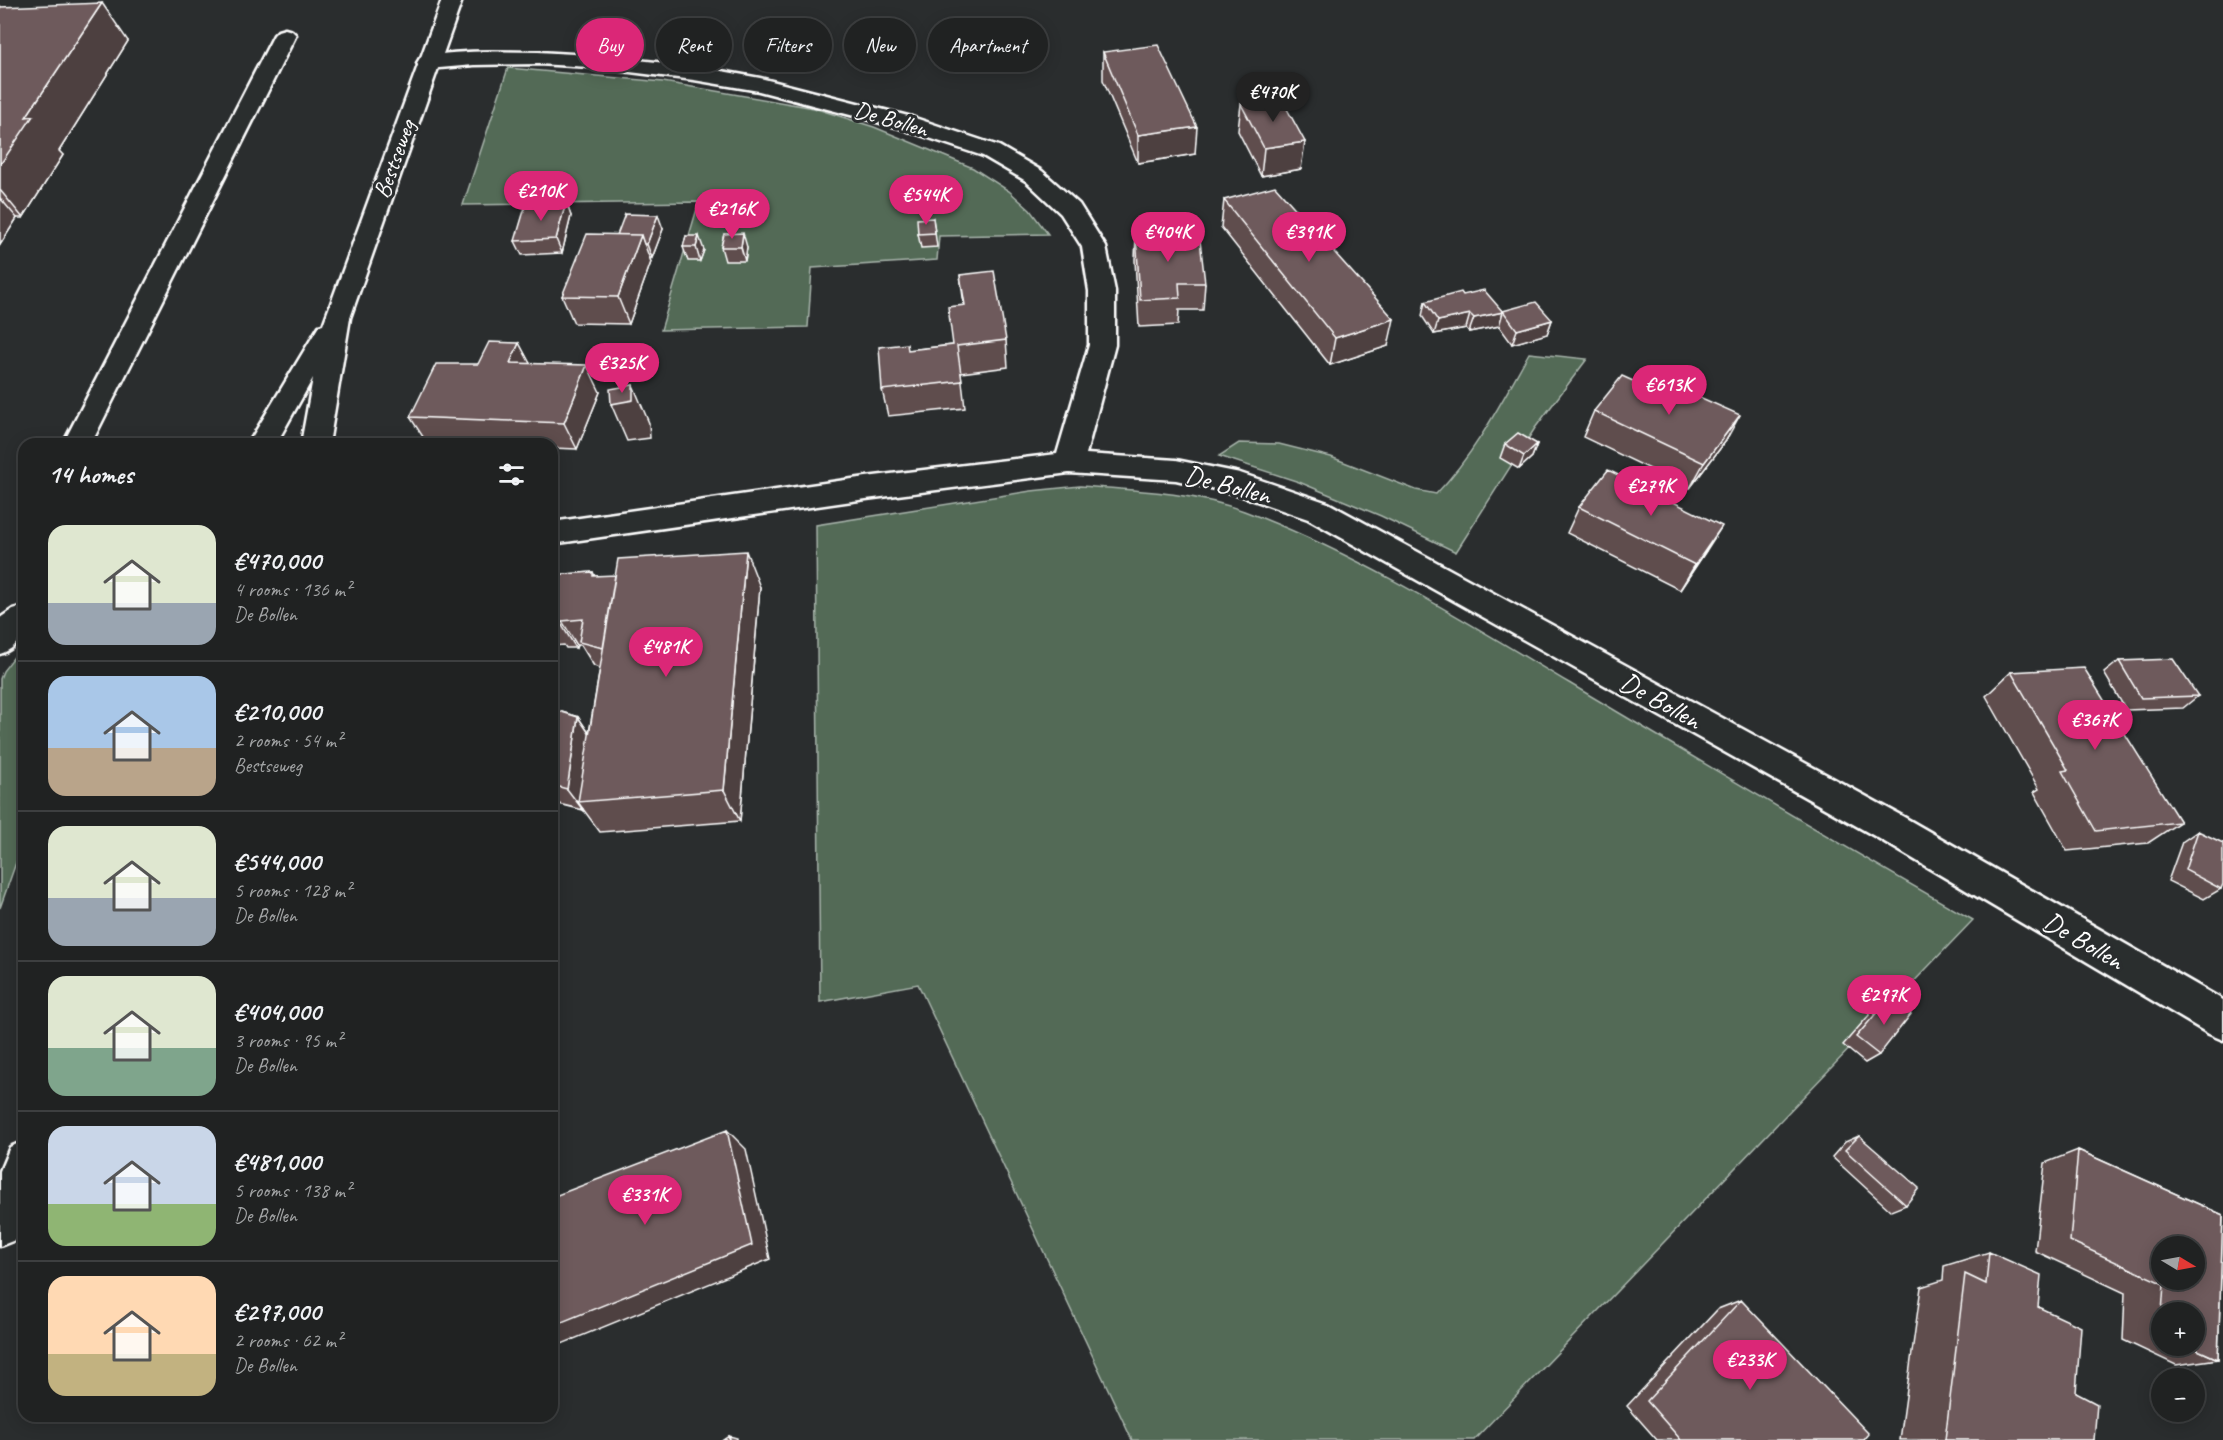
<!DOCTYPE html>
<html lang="en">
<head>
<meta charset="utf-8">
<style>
	:root { --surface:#202222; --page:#2d2f2f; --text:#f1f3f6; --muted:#a2a4a5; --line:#3d3f40; --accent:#db2777 }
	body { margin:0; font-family:Caveat,sans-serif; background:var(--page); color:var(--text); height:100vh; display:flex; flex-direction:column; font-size:22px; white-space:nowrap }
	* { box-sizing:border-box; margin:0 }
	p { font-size:20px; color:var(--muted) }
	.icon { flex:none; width:33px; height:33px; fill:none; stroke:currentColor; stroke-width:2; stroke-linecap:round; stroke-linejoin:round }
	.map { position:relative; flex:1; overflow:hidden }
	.side { position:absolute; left:18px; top:438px; width:540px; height:984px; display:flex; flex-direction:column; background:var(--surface); border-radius:18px; box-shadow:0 3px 15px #0003,0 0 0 2px var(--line) }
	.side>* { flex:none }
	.guide { position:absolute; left:576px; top:18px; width:570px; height:54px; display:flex; gap:12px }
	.needle { width:39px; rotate:100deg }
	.buttons { position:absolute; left:2151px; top:1236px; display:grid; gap:12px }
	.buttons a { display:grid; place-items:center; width:54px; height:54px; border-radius:50%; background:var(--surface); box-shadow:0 3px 15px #0003,0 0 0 2px var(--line); font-size:30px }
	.price { position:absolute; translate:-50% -51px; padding:0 14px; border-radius:21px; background:var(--accent); color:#fff; font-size:20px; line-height:39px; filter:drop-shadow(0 2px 3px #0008) }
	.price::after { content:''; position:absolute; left:50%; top:36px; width:18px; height:14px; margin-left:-9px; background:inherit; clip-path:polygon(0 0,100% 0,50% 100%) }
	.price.on { background:#222; color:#fff }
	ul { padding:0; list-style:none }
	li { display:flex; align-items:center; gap:18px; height:150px; padding:0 30px }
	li+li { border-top:2px solid var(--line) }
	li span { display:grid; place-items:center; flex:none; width:168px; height:120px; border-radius:18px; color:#555 }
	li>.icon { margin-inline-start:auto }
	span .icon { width:72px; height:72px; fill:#fffc; stroke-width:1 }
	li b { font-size:26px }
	h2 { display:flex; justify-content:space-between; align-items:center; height:72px; padding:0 30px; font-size:26px }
	.tag { padding:0 21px; border-radius:27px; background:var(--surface); box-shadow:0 3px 15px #0003,0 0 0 2px var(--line); font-size:21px; line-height:54px }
	.tag.on { background:var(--accent); color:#fff }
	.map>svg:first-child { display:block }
	.green { fill:#526a57; stroke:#a8b4ab; stroke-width:1.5 }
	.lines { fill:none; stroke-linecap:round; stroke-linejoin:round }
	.minor-casing { stroke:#fff; stroke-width:5 }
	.major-casing { stroke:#fff; stroke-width:5 }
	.minor { fill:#2a2d2e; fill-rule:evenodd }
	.major { fill:#2a2d2e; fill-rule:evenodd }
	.wall { fill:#5f4d4e; stroke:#fff; stroke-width:1.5; fill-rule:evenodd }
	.shaded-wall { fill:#4d3f40; stroke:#fff; stroke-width:1.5 }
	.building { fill:#6e5a5b; stroke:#fff; stroke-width:1.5; fill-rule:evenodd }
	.labels { text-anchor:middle; stroke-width:6; stroke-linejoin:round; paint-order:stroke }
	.far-street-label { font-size:24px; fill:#fff; stroke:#2a2d2e }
	.street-label { font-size:28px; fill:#fff; stroke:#2a2d2e }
</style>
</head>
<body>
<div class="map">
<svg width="2223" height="1440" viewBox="0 0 2223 1440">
	<rect width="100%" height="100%" fill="#2a2d2e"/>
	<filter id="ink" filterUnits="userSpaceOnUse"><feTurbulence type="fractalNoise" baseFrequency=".0167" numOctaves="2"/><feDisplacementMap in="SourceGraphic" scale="12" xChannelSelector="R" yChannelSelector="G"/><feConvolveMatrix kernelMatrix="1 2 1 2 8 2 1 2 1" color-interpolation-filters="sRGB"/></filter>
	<g filter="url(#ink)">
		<path class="green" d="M508 68 663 82 814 108 874 127 973 168 1009 191 1030 210 1048 234 939 236 937 260 812 268 808 327 661 330 699 202 463 205Z
			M1529 353 1587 359 1535 428 1456 552 1381 516 1299 482 1219 456 1239 443 1279 444 1331 457 1416 490 1436 494C1475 454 1502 401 1529 353Z
			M1080 486C1133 490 1193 492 1244 511 1357 553 1465 621 1569 683 1703 763 1837 843 1973 920L1474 1440H1132L918 984 820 1002 816 525 1031 491Z
			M24 644V840L0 908V679L3 671Z"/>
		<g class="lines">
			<g class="minor-casing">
				<path id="minor" d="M285 29 292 31 296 35 91 444H63L274 35 278 31Z
					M538 52 590 55 694 66 760 78 912 117 999 146 1042 171 1079 204 1106 247 1115 291V345L1086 454 1176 460 1240 473 1328 503 1902 816 2223 1000V1040L2209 1034 1878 838 1308 519 1236 494 1176 480 1069 473 866 499 552 544V522L866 477 1057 454 1089 345V291L1082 247 1061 214 1026 181 983 156 896 127 759 91 694 80 590 67 538 64 474 65 428 69 420 68 417 63 420 58C458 49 500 52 538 52Z
					M24 606C24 628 24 646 0 654V618L13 609Z"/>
			</g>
			<g class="major-casing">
				<path id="major" d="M442 0H462L350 318 329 444H301L313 378 276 444H248L319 326 323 325Z
					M24 1141V1216L15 1240 0 1246V1171L10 1147Z"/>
			</g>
			<use href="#minor" class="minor"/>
			<use href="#major" class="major"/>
		</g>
		<path class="wall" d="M0 7 128 41 59 151 63 155 23 218H17L0 245Z
			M1103 52 1195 154 1138 163 1103 80Z
			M1241 104 1301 169 1261 176 1238 131Z
			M1224 200 1388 346 1330 365 1221 227Z
			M566 202 571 216 562 253 522 255 515 241Z
			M933 218 937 247 921 248 918 234Z
			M663 229 652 258H649L651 262 629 324 574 323 562 296 617 235Z
			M1136 233 1205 283 1203 310H1179L1178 325 1139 327 1135 260Z
			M724 234 747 247 745 261H725L721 247Z
			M686 236 704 250 700 261H688L683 247Z
			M960 275 1006 340 1008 367 961 373 965 408 888 416 882 390 908 350 953 345 964 305Z
			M1463 295 1503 311 1552 320 1547 334 1512 344 1499 326 1469 332 1466 328 1434 334 1422 316 1425 302Z
			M519 343 530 364 600 392 577 449 552 448V444L427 443 410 417 478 364Z
			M1594 411 1725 442 1690 488 1583 437Z
			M1505 444H1537L1532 457 1519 469 1500 458Z
			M1579 507 1706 551 1680 590 1567 533Z
			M593 572 595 576 760 587 740 821 600 832 583 809V810L555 803 552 799V709L578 717 589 733 600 668 594 666 581 645H577L576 648H566L564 645 552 646V575Z
			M2119 661 2198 696 2183 708 2126 710 2104 673Z
			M2011 672 2180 822 2148 843 2067 851 2034 792 2039 789 1986 696Z
			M2198 831 2221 889 2204 899 2168 881 2182 842Z
			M1890 997 1879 1055 1865 1063 1843 1045 1877 1006Z
			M1859 1136 1906 1205 1891 1211 1832 1157 1845 1142Z
			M2078 1150 2223 1215 2218 1359 2176 1365 2123 1340 2125 1293 2035 1251 2045 1163ZM2162 1246H2194V1280H2162ZM2162 1312H2194V1346H2189L2218 1359 2189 1346H2162Z
			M1989 1252 2038 1307 2076 1393 2094 1440H1900L1921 1287 1943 1280 1944 1266Z
			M1741 1300 1864 1440H1657L1627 1406 1718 1309Z
			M302 1416H381L332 1420Z"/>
		<path class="shaded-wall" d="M102 3 128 41 59 151 63 155 23 218 0 190V165L26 117Z
			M1197 127 1195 154 1138 163V135Z
			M1305 142 1301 169 1261 176 1264 148Z
			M0 198 17 218 0 245Z
			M566 202 571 216 562 253 556 239Z
			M658 215 663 229 652 258 647 244Z
			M743 233 747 247 745 261 741 247Z
			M641 235 651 262 629 324 618 297Z
			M699 236 704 250 700 261 696 247Z
			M1503 312 1499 326 1469 332 1474 318Z
			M1470 314 1466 328 1434 334 1438 321Z
			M1394 319 1388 346 1330 365 1335 338Z
			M1552 320 1547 334 1512 344 1517 330Z
			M519 343 533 369 510 363Z
			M587 365 600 392 577 449 564 423Z
			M633 385 649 423 650 438 627 441 611 404Z
			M1740 415 1725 442 1690 488 1704 463Z
			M1537 444 1532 457 1519 469 1524 456Z
			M1722 526 1706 551 1680 590 1695 565Z
			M746 551 760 587 740 821 724 790Z
			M562 621 577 645 576 648 561 624Z
			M578 717 593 739 578 802 583 809V810L567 789Z
			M727 1130 746 1149 770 1259 552 1348V1326Z
			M729 1436 737 1438V1440H730Z"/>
		<path class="building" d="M102 3 26 117 33 116 0 165V7Z
			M1158 45 1197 127 1138 135 1103 52Z
			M1281 98 1305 142 1264 148 1241 104Z
			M1275 186 1394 319 1335 338 1224 200Z
			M566 202 556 239 515 241 526 204Z
			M625 214 658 215 647 244H644L641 235H617Z
			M933 218 935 233 918 234 917 219Z
			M1199 232 1205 283H1179L1180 298 1140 300 1136 233Z
			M743 233 741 247H721L724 234Z
			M587 234 641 235 618 297 562 296Z
			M686 236H699L696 247H683Z
			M994 271 1006 340 957 346 962 381 882 390 879 347 907 344 908 350 953 345 948 307 965 305 960 275Z
			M1484 290 1503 312 1474 318 1470 314 1438 321 1425 302 1461 292 1463 295Z
			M1536 302 1552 320 1517 330 1503 311Z
			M489 342 519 343 510 363 587 365 564 423 410 417 436 364H478Z
			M1622 376 1644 386 1652 376 1740 415 1704 463 1594 411Z
			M633 385V400L611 404 610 389Z
			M1518 433 1537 444 1524 456 1505 444Z
			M1608 470 1722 526 1695 565 1579 507Z
			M746 551 724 790 578 802 618 559Z
			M593 572V576L615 575 603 648 579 642 583 619 562 621 561 624H552V575Z
			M2173 659 2198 696 2141 698 2119 661Z
			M2084 668 2180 822 2096 831 2062 771 2068 770 2011 672Z
			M552 709 578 717 567 789 552 785Z
			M2198 831 2223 843V884L2221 889 2185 870Z
			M1890 997 1911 1014 1879 1055 1856 1037Z
			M727 1130 752 1245 552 1326V1197Z
			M1859 1136 1919 1188 1906 1205 1845 1150Z
			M2078 1150 2223 1215 2218 1359 2189 1346H2194V1312H2162L2164 1284 2070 1241ZM2162 1246H2194V1280H2162Z
			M1989 1252 2041 1275 2038 1307 2081 1327 2076 1393 2097 1404 2094 1440H1945L1965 1274 1986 1284Z
			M1741 1300 1869 1434 1864 1440H1681L1647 1401Z
			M729 1436 730 1440H723Z"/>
	</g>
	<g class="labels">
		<g class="far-street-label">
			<text transform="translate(891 119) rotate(16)" y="8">De Bollen</text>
			<text transform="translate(394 159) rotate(-70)" y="8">Bestseweg</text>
		</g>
		<g class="street-label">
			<text transform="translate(1228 484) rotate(14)" y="10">De Bollen</text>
			<text transform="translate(1661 700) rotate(29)" y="10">De Bollen</text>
			<text transform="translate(2084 940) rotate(30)" y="10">De Bollen</text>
		</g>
	</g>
</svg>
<div class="buttons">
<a><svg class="needle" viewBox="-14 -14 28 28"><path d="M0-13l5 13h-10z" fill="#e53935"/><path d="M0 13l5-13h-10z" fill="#a2a4a5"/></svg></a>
<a>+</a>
<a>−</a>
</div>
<b class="price on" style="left:1273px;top:123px">€470K</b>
<b class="price" style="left:541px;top:222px">€210K</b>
<b class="price" style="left:926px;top:226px">€544K</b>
<b class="price" style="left:732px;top:240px">€216K</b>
<b class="price" style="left:1168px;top:263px">€404K</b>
<b class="price" style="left:1309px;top:263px">€391K</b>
<b class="price" style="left:622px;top:394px">€325K</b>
<b class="price" style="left:1669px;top:416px">€613K</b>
<b class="price" style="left:1651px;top:517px">€279K</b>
<b class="price" style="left:666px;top:678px">€481K</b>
<b class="price" style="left:2095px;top:751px">€367K</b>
<b class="price" style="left:1884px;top:1026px">€297K</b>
<b class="price" style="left:645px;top:1226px">€331K</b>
<b class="price" style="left:1750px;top:1391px">€233K</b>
<div class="guide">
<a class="tag on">Buy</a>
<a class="tag">Rent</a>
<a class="tag">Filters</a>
<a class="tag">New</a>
<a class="tag">Apartment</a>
</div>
<section class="side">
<h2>14 homes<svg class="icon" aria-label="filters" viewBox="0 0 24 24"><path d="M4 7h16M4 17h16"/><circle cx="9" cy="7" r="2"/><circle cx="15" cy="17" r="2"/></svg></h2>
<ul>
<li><span style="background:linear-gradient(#dfe7d0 65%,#9aa5b1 0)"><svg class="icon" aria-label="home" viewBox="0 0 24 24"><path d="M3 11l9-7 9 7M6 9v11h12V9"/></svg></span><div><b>€470,000</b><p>4 rooms · 136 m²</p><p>De Bollen</p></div></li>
<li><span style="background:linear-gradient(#a9c7e8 60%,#b9a48a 0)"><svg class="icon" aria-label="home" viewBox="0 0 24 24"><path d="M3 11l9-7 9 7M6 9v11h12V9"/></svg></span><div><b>€210,000</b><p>2 rooms · 54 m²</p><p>Bestseweg</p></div></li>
<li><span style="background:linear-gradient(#dfe7d0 60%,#9aa5b1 0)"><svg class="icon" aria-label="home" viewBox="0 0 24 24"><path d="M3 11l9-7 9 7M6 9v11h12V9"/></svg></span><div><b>€544,000</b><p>5 rooms · 128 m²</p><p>De Bollen</p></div></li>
<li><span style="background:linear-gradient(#dfe7d0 60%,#7fa58c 0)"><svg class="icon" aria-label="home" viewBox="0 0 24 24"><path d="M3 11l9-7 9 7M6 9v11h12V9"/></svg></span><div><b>€404,000</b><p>3 rooms · 95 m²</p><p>De Bollen</p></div></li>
<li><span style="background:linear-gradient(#c9d6e8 65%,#8fb573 0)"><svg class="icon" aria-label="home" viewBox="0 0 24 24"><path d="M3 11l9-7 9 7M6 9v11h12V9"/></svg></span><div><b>€481,000</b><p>5 rooms · 138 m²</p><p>De Bollen</p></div></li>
<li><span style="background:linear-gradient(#ffd9b3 65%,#c2b280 0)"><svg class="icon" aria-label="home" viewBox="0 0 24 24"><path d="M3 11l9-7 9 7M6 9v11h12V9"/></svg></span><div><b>€297,000</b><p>2 rooms · 62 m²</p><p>De Bollen</p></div></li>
</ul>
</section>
</div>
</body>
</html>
